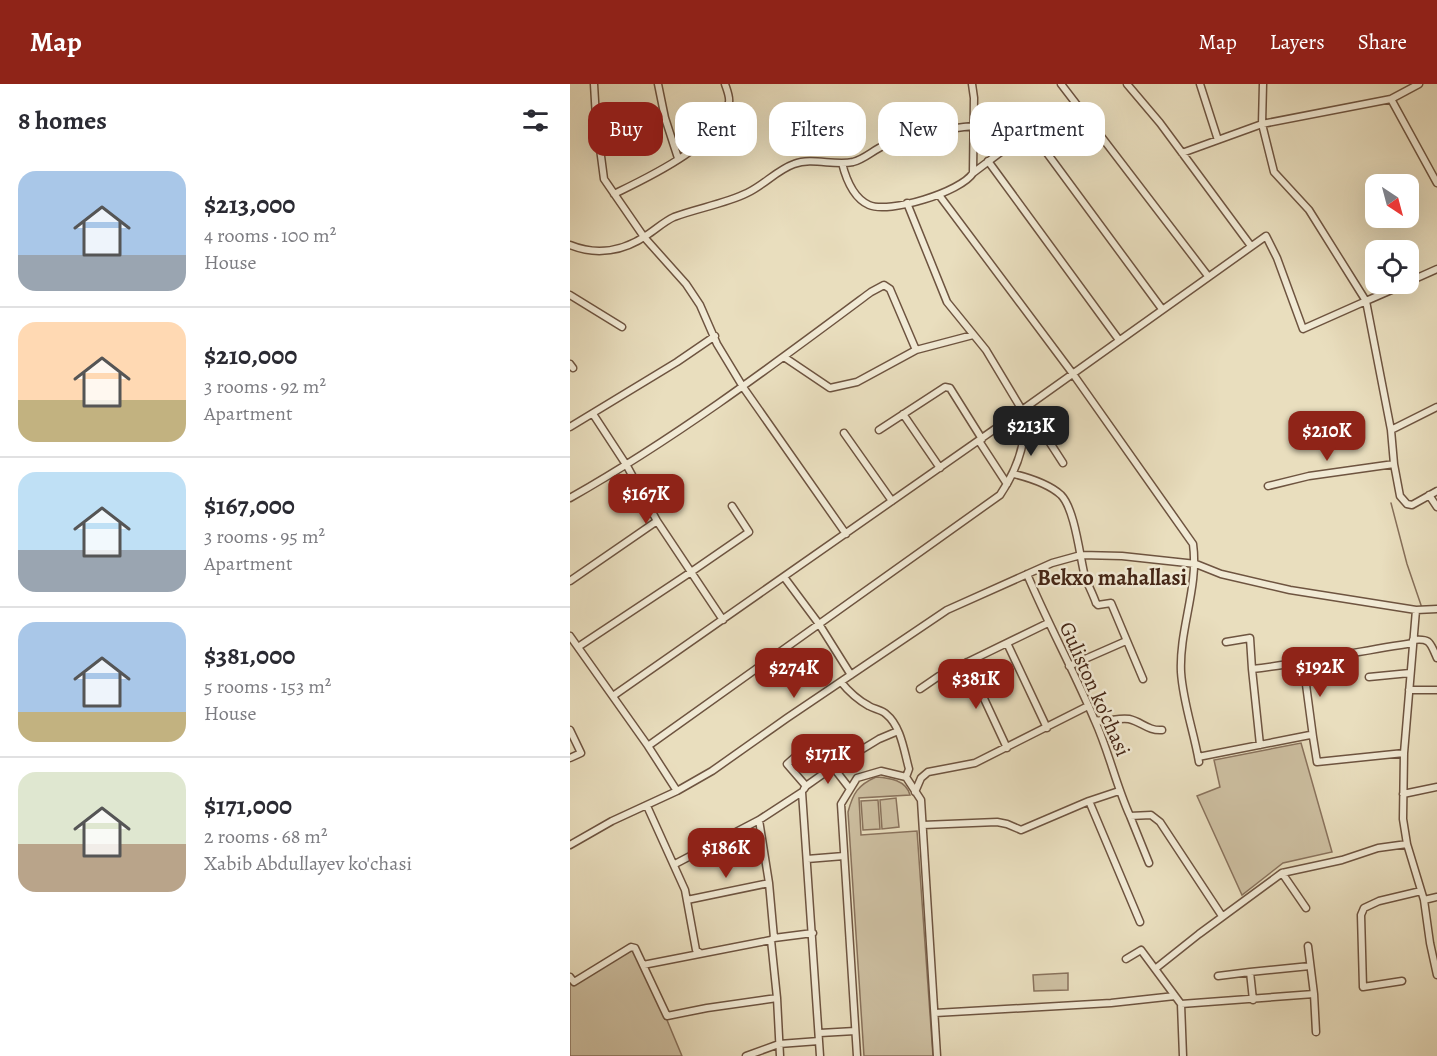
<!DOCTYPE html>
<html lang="en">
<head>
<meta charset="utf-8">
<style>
	:root { --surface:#fff; --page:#f7f7f7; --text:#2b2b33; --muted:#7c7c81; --line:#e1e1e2; --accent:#8f2418 }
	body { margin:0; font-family:Alegreya,serif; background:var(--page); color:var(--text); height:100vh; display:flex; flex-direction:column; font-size:22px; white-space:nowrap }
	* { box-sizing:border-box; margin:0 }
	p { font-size:20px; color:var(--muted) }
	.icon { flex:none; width:33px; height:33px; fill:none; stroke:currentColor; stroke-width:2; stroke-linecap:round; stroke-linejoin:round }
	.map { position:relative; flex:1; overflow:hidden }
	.details { display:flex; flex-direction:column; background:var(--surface); width:570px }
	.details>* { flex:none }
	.guide { position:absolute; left:18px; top:18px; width:570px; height:54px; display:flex; gap:12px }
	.needle { width:39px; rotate:144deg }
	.tools { position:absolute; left:795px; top:90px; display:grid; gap:12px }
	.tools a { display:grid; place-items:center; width:54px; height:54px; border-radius:12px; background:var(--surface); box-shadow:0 6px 24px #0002; font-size:30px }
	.price { position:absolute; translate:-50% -51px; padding:0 14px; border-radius:12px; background:var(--accent); color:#fff; font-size:20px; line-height:39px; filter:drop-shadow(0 2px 3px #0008) }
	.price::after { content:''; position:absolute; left:50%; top:36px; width:18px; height:14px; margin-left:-9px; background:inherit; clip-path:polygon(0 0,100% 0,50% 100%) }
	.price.active { background:#222; color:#fff }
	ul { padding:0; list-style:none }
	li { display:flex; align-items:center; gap:18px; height:150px; padding:0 18px }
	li+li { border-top:2px solid var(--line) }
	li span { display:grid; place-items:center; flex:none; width:168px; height:120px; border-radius:18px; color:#555 }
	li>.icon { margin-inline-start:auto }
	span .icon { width:72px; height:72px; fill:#fffc; stroke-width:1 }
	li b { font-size:26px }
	h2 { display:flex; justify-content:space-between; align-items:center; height:72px; padding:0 18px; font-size:26px }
	.tag { padding:0 21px; border-radius:18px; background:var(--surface); box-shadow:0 6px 24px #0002; font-size:21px; line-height:54px }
	.tag.active { background:var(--accent); color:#fff }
	header { display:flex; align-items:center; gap:36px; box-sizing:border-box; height:84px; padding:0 30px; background:var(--accent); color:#fff }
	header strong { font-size:28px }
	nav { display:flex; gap:33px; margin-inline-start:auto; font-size:21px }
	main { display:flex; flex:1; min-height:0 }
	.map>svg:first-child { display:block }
	.green { fill:#cdbfa1; stroke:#89725c; stroke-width:1.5 }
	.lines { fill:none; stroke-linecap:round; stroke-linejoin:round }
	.stream { stroke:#866f59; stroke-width:1.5 }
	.minor-casing { stroke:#6e5440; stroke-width:9 }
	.minor { stroke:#f1ead5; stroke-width:6 }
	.labels { text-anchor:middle; stroke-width:5; stroke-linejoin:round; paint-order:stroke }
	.street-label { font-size:21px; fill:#452616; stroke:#f1ead5 }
	.neighbourhood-label { font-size:22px; font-weight:bold; fill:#452616; stroke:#f1ead5 }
</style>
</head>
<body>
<header>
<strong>Map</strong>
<nav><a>Map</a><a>Layers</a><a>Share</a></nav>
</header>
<main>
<section class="details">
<h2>8 homes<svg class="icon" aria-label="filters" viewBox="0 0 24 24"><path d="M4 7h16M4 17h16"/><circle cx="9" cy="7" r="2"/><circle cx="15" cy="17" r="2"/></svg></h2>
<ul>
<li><span style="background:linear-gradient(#a9c7e8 70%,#9aa5b1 0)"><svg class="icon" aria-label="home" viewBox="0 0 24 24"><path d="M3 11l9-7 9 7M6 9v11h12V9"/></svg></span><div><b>$213,000</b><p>4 rooms · 100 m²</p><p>House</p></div></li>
<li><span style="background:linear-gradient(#ffd9b3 65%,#c2b280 0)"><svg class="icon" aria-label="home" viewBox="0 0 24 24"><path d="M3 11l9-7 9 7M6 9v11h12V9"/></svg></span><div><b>$210,000</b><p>3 rooms · 92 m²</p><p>Apartment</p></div></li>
<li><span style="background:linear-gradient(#bfe0f5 65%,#9aa5b1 0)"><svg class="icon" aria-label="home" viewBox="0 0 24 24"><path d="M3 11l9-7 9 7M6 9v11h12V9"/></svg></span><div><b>$167,000</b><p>3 rooms · 95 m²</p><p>Apartment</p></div></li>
<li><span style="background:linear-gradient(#a9c7e8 75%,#c2b280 0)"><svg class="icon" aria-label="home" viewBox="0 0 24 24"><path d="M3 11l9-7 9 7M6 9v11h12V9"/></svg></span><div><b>$381,000</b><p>5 rooms · 153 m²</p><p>House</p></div></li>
<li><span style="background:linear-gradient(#dfe7d0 60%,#b9a48a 0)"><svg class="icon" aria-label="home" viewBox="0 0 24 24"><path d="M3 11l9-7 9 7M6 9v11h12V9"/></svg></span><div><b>$171,000</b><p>2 rooms · 68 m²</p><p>Xabib Abdullayev ko'chasi</p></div></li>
</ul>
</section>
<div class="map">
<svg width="867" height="972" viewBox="0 0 867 972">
	<rect width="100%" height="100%" fill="#e9debe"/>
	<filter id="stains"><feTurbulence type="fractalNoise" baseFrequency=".00333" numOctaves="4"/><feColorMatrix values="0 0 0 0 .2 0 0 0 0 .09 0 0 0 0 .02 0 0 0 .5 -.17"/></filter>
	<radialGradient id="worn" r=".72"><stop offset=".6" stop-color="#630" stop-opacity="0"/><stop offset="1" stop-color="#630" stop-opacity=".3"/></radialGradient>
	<path class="green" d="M731 659 762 768 713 779 672 811 627 712 650 703 644 676Z
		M306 693C320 694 336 696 340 711L289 714 291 751 347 747 363 972H294L278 728C283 709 288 701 306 693Z
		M326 714 329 743 312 745 310 716Z
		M308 716 310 745 293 746 291 717Z
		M61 867 65 868 84 905 112 972H0V893L4 898Z
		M498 889V906L464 907 463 891Z"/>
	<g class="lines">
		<path class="stream" d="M821 419 837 480 852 524"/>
		<g class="minor-casing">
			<path id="minor" d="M24 0 26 34 34 95 74 153 116 200 130 221 147 260 173 303 276 450
				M88 0 95 34 108 74
				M491 0 638 192
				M557 0 590 39 681 162
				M630 0 648 56
				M821 15 867 99
				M612 69 692 40 821 15 849 0
				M418 77 549 256
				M272 79C276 95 283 114 299 121 319 130 391 108 403 89L404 14 402 0
				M403 89 460 46 592 225
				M44 110C77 94 153 59 159 18 160 13 157 6 155 0
				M369 111 503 290 623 460C629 503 609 545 611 588 613 619 624 648 629 678
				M0 161C27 172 54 167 77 151 86 145 95 137 104 133 128 124 154 120 177 109 194 101 207 86 224 80 242 73 264 82 283 78 295 75 303 66 315 61 338 52 379 44 404 42
				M838 198 867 185
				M835 200 796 217 821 346 824 380 830 412 837 420 842 421 867 407
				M0 211 52 243
				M214 273 260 304 287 298 346 266 403 251
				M0 280 3 284
				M23 330 57 382 87 437 153 536
				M333 330 370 384
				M0 343 107 278 145 252
				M309 346 375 303 380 304 412 355
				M821 346 867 323
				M454 347 473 348 493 379
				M274 349 322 417
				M409 357 437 400
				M444 390C460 394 479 400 491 411 505 425 510 474 515 493 518 501 523 510 526 519L528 521 541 519 573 595
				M698 402 739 392 824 380
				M859 411 867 423
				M0 414C106 354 203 281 301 208L314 201 320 205 346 266
				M457 490C478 540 504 587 525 637 539 668 546 701 560 732L581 731 590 738 652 832
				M214 493 249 540 281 591
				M0 497 87 437
				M846 526 834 669 833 735 837 760 854 816 860 859 867 891
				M0 552 78 662 107 707
				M843 556C861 554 860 559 867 574
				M656 558 680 554 682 585
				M437 559 477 644
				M8 563 121 488 179 448 162 422
				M397 578 437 664
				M733 578 743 653
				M499 582 556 557
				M799 593 840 589
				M271 598C279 608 288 616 299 622 304 625 312 626 316 630 331 642 334 667 339 685L336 693
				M350 605 369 592 478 539
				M839 606H867
				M43 612 452 326 696 152 707 174 733 245 796 217 739 126 704 88 692 40 693 0
				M525 636C537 639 548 633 559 635 572 638 578 647 592 646
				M0 646 11 669 0 674
				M690 661 682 585C736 579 789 567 843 559
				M78 662 430 411C446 387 459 356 452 326L416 266 377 218 337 119
				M226 672 217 680 236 702 234 705
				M628 673 740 651 743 653 747 678 834 669
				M263 683 309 655 328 647
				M236 702 263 683 280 705
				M345 708 351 694 358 688 405 679 518 622
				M833 710 867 703
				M519 717 570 838
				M77 722 115 806 126 866 130 869
				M560 732 579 779
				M189 736 199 799 204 854 201 856 207 914 210 972
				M353 741 427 738 437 740 451 746 519 717 549 707
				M0 761 42 737 107 707 142 687 217 634 377 526 482 479 511 471 552 472 626 480 651 490 720 506 846 526 867 525
				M237 775 274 772
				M105 780 189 736 232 708 250 972
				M712 789 736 824
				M117 816 199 799
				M854 816 867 813
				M204 854 243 849
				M201 856 73 881 97 932 137 924 207 914
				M556 875 571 866 611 920 613 972
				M585 885 629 850 712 789 772 776 808 764 837 760
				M648 892 680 888
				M0 893 4 898 61 863 65 864 73 881
				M832 897 793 903 791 831 794 824 809 817 851 807
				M744 910 746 948
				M683 916 680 888 740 882
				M611 920 744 910 738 862
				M365 929 541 919 605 912
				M250 949 285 947
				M176 972 209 960 249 957
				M287 972 271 720 287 694 311 687 336 693 351 716 367 972"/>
		</g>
		<use href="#minor" class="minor"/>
	</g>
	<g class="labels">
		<g class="street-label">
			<text transform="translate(525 605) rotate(66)" y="7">Guliston ko'chasi</text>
		</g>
		<g class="neighbourhood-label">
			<text x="542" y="501">Bekxo mahallasi</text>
		</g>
	</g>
	<rect width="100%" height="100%" filter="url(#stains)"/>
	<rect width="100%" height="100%" fill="url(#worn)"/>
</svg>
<div class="tools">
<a><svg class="needle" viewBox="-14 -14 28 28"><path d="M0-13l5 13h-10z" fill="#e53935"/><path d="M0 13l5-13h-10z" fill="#7c7c81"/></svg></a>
<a><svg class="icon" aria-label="locate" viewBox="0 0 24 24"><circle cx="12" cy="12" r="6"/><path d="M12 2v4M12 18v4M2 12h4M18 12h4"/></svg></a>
</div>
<b class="price active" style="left:461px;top:373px">$213K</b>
<b class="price" style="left:757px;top:378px">$210K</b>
<b class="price" style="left:76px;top:441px">$167K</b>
<b class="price" style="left:750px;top:614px">$192K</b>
<b class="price" style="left:224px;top:615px">$274K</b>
<b class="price" style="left:406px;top:626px">$381K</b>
<b class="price" style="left:258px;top:701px">$171K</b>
<b class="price" style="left:156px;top:795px">$186K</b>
<div class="guide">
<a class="tag active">Buy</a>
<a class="tag">Rent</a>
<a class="tag">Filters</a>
<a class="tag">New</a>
<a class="tag">Apartment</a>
</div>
</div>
</main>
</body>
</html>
